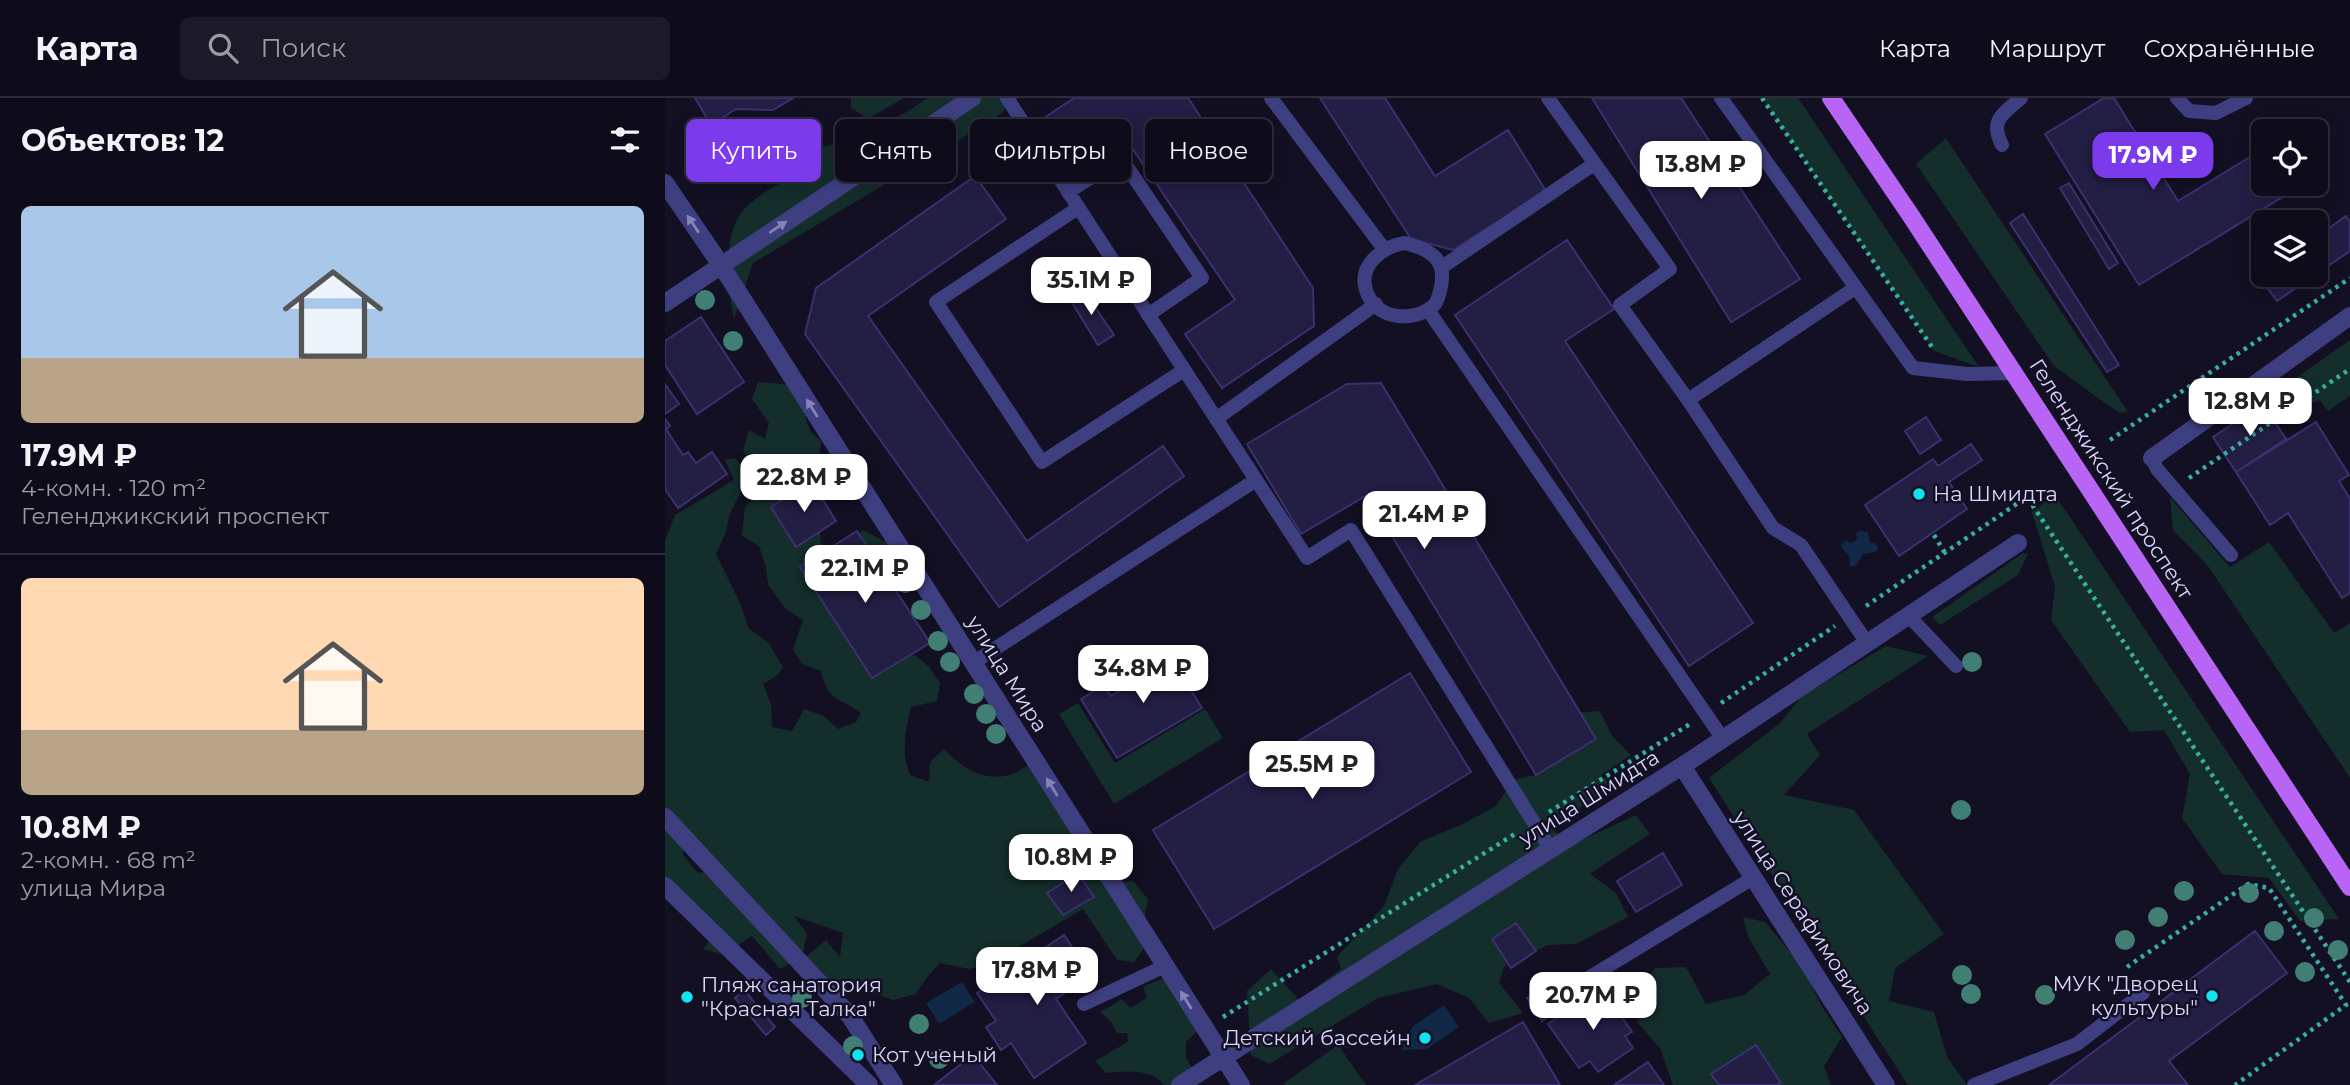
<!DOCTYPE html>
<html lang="ru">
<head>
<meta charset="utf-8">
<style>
	:root { --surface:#0e0c1b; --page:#1c1a28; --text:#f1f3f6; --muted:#9b9ba3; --line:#2e2c3a; --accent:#7c3aed }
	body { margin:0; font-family:Montserrat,sans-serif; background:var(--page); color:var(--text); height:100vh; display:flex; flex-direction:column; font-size:26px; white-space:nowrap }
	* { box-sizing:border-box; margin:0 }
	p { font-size:23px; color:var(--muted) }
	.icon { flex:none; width:38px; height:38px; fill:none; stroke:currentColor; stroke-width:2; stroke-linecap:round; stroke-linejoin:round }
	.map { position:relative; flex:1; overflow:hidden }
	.side { display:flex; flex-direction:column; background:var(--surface); width:665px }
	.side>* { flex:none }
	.banner { position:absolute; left:21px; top:21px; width:665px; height:63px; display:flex; gap:14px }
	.controls { position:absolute; left:1586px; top:21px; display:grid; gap:14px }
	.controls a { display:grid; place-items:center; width:77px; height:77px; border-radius:10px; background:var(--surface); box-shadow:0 4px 18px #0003,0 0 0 2px var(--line); font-size:35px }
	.price { position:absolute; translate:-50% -60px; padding:0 16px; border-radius:14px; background:#fff; color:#222; font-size:23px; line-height:46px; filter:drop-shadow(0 2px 4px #0008) }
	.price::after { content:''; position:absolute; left:50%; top:42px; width:21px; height:16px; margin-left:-10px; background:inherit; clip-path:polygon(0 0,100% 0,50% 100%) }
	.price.on { background:var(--accent); color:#fff }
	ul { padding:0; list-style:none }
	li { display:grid; align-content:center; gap:14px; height:371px; padding:0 21px }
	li+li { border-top:2px solid var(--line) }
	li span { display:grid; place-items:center; height:217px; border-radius:10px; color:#555 }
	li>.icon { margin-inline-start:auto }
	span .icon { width:126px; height:126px; fill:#fffc; stroke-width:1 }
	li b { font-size:30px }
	h2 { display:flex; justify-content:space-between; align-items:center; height:84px; padding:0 21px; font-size:30px }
	.pill { padding:0 24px; border-radius:10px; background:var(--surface); box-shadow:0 4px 18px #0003,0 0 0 2px var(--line); font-size:24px; line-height:63px }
	.pill.on { background:var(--accent); color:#fff }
	header { display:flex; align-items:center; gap:42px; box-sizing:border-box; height:98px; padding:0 35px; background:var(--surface); border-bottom:2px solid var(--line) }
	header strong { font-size:33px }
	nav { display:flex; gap:38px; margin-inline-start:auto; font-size:24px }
	.search { width:490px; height:63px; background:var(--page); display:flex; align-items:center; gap:18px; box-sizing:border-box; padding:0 24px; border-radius:10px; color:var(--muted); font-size:26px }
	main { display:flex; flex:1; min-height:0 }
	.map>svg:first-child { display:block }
	.green { fill:#142e2c; fill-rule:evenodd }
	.water { fill:#122847 }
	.building { fill:#231e44; stroke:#3a316e; stroke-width:2 }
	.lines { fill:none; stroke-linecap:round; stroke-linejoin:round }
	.path { stroke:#37afa2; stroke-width:4.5; stroke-dasharray:3.5 5; stroke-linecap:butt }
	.lane { stroke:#3e3f80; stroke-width:14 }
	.street { stroke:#3e3f80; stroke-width:18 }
	.primary { stroke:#b865f5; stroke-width:18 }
	.tree { fill:#417e74 }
	.oneway { fill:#8483b8 }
	.poi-dot { fill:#10e3ef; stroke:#131024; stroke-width:2.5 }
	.labels { text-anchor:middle; stroke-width:5; stroke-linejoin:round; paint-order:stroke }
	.street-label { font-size:21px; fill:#d9d6fc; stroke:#131024 }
	.poi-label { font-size:21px; fill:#d9d6fc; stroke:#131024; text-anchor:start }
</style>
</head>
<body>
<header>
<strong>Карта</strong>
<div class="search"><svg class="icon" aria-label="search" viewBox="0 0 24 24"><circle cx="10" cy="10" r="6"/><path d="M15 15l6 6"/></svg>Поиск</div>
<nav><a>Карта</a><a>Маршрут</a><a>Сохранённые</a></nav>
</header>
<main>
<section class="side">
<h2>Объектов: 12<svg class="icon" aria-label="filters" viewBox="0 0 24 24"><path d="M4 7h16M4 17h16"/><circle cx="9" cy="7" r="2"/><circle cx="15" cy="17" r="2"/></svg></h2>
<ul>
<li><span style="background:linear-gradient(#a9c7e8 70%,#b9a48a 0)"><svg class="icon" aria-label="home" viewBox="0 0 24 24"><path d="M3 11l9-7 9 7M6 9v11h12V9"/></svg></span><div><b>17.9M ₽</b><p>4-комн. · 120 m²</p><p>Геленджикский проспект</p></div></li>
<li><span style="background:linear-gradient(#ffd9b3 70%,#b9a48a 0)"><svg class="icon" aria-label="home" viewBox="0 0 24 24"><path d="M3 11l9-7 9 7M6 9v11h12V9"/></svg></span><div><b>10.8M ₽</b><p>2-комн. · 68 m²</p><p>улица Мира</p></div></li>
</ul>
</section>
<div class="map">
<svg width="1685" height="987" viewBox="0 0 1685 987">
	<rect width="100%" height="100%" fill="#131024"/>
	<path class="green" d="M186 0H239L203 21 186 10Z
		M263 0H354L329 21 88 165 69 221C65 205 64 190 64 173 63 121 74 108 119 83L125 63 142 47 164 48 191 34 219 26 238 16Z
		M1097 0H1133L1314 269 1269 253Z
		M1281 40 1463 314 1454 315 1389 268 1251 66Z
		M1685 242V298L1663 313 1655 302 1611 317 1599 302Z
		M93 284 129 287 144 311 140 319 146 334 156 343 154 367 139 373 124 392 154 425 156 446 170 470 175 454 198 432 236 452 232 476 211 484 194 515 198 535 219 553 250 557 264 569 275 585 272 603 246 609C240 632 236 654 245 677L264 684 265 664 279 651C295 669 319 684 344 677 352 675 361 668 368 664L417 744 429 770 447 785 468 783 483 801 479 823 468 828 479 850 469 864 452 862 418 811 323 867 304 871 275 865 262 879 251 896 228 902 199 891 188 882 171 896 138 861 161 842 175 859 178 835 129 818 142 836 137 859 115 871 87 838 58 857 38 851 56 829 38 823 0 794V443L10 417 69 382 60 362 70 360 77 368 82 382 65 415 61 434 51 456 75 505 84 531 103 544 118 569 113 577 98 586 106 606 107 629 127 633 139 611 159 618 173 631 191 624 196 615C174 598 164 606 156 573L137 566 128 551 138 522 121 511 103 487 101 469 94 448 77 438 80 409 88 401 103 399 116 387 104 373 89 369 78 353 84 332 100 341 104 325 87 301ZM27 741 72 786 71 792 54 790 52 771 33 775 18 757 19 744Z
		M1390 397 1674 821 1635 823 1604 780 1557 776 1517 720 1525 676 1499 632 1465 634 1386 522 1390 489 1367 414Z
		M1505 399 1565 469 1604 444 1669 535 1685 525V680L1543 468 1508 432Z
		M1358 455 1363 456 1353 477 1275 527 1267 519Z
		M1221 548 1263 558 1142 636 1155 657 1119 697 1189 712 1279 836 1230 870 1224 903 1269 914 1282 959 1302 987H1243L1044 680 1115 625 1137 598Z
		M413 605 450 665 540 611 558 640 449 706 394 616Z
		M935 613 947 638 966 657 936 677 949 690 883 728 906 747 971 717 985 736 925 776 951 795 963 819 911 846 883 847 839 869 834 885 858 915 824 925 804 900 772 886 713 900 604 966 586 957 582 893 606 871 634 902 676 871 672 859 719 808 733 771 755 744 800 725 831 708 848 682 870 677 879 658 909 615Z
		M1078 819 1100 824 1137 868 1156 907 1177 939 1159 968 1166 987H1008L995 950 972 924 968 900 990 870 1021 869 1041 906 1079 897 1105 876 1083 838Z
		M497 881 506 884 535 930 521 944V960L530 975 507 987H499C486 970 460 973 441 975L430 963 463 944 462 935H452L446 924 435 914 457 901 465 910 482 900 478 888Z
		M673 947 701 987H620L619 985Z"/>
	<path class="water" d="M1196 433 1203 434 1205 445H1210L1213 449 1211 454 1198 456 1191 468H1185L1184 458 1176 448 1180 443 1187 445 1192 441 1191 435Z
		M297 884 310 904 274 926 261 905Z
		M779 907 794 929 762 951 736 952 748 928Z"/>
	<path class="building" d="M30 0H128L108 12 71 11 46 27Z
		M409 0H523L648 190 649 228 557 290 520 236 570 202 463 44 410 80 373 24Z
		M655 0H720L770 78 843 32 881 93 788 152 746 141Z
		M927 0H1016L1135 181 1066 224Z
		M1439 0H1449L1513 103 1598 51V86H1639L1474 187 1380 36Z
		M310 78 341 121 203 218 362 443 498 348 519 378 334 509 140 236 151 190Z
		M1404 85 1453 165 1444 171 1395 90Z
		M1358 116 1454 267 1442 274 1345 125Z
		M1681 118 1685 124V153L1612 203 1594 179 1598 176 1650 177V140Z
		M902 142 949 211 900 243 1088 525 1024 568 790 217Z
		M417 190 449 237 433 247 403 198Z
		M36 219 79 284 32 316 0 267V243Z
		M716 285 931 641 871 677 702 397 636 436 582 346 682 286Z
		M0 286 14 306 0 316Z
		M1598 306 1621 341 1571 374 1548 339Z
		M1261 319 1276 342 1255 356 1240 333Z
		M0 321 5 328 1 331 18 357 23 354 31 365 47 354 62 376 13 410 0 391Z
		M1651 324 1684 377 1674 383 1685 401V495L1677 500 1623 415 1605 427 1571 374Z
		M1306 346 1317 362 1284 384 1302 411 1234 458 1200 407 1268 361 1273 368Z
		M147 384 171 423 131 449 106 409Z
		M192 433 265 545 207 580 135 469Z
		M501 551 537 610 452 660 416 601 439 587 446 598 482 577 475 566Z
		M745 575 806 674 549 831 488 732Z
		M998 755 1017 787 971 814 952 783Z
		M413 775 429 799 398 817 382 795Z
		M851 825 871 853 846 870 827 841Z
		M1590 833 1622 875 1504 963 1523 987H1384Z
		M399 837 426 877 391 901 421 945 369 980 346 945 336 952 321 929 331 923 312 895Z
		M894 879 909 900 877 923 862 900Z
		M936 889 967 934 960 938 968 950 933 974 925 963 914 970 883 926Z
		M79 892 110 929 101 937 70 900Z
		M858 924 895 987H750Z
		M1091 947 1116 985 1112 987H1054L1046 976Z
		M308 957 332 987H269Z
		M983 964 999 987H949Z"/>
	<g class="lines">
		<path class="path" d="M1097 0 1269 252
			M1445 342 1685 180
			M1524 380 1685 271
			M1269 437 1280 455
			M1201 508 1362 399 1685 884
			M1056 605 1170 528
			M884 714 1025 626
			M1462 869 1583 786 1604 790 1681 907 1570 987
			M558 919 853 734"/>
		<path class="lane" d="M342 0 642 460 686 432 886 752
			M606 0 719 151
			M883 0 1005 171 955 207 1023 302 1108 430 1136 447 1202 545
			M1056 0 1248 270 1302 276 1349 275
			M1512 0 1524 13 1551 15 1581 0
			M1337 47C1324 22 1338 16 1356 0
			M403 94 456 60 537 180 483 217
			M413 110 271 204 377 364 519 272
			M740 145C768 152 783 163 775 193 773 199 773 204 768 208 748 225 710 222 701 192 693 167 718 148 740 145Z
			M777 169 929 66
			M763 212 1058 641
			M1023 302 1190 190
			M551 321 711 206
			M1487 360 1492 371 1566 457
			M1243 517 1291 568
			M308 565 591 382
			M925 879 1088 780
			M419 906 500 868
			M1309 987 1412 946 1478 895"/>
		<path class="street" d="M0 85 56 167 576 987
			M0 205 307 0
			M1487 360 1685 218
			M1017 668 1221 987
			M0 719 185 918 229 987
			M0 788 204 987
			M515 987 1017 668 1353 445"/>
		<path class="primary" d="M1166 0 1246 118 1685 789"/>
	</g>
	<g class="tree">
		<circle cx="40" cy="202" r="10"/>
		<circle cx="68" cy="243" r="10"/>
		<circle cx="240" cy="485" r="10"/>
		<circle cx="256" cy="512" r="10"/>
		<circle cx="273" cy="543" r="10"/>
		<circle cx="285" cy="564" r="10"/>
		<circle cx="1307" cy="564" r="10"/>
		<circle cx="309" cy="596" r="10"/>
		<circle cx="321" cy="616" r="10"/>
		<circle cx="331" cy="636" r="10"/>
		<circle cx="1296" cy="712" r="10"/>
		<circle cx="1519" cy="793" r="10"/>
		<circle cx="1584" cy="795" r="10"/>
		<circle cx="1493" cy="819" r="10"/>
		<circle cx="1649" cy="820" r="10"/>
		<circle cx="1609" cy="833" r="10"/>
		<circle cx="1460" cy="842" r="10"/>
		<circle cx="1673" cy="852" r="10"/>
		<circle cx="1640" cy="874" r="10"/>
		<circle cx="1297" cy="877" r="10"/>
		<circle cx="1306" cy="896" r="10"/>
		<circle cx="1380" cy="897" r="10"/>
		<circle cx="137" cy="900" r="10"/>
		<circle cx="254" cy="926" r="10"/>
		<circle cx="188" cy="948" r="10"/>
		<circle cx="274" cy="961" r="10"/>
	</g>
	<defs><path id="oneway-solid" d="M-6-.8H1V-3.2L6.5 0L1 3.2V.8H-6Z" transform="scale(1.75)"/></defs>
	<g class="oneway">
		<use href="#oneway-solid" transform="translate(28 126) rotate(-124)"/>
		<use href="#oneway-solid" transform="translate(113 129) rotate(-34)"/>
		<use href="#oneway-solid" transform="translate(147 310) rotate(-122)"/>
		<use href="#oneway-solid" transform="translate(387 689) rotate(-122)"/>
		<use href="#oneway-solid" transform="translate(521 902) rotate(-122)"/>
	</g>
	<g class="poi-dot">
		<circle cx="1254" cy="396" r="7"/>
		<circle cx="1547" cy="898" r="7"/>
		<circle cx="22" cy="899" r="7"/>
		<circle cx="760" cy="940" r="7"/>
		<circle cx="193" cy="957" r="7"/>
	</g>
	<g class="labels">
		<g class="street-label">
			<text transform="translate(1446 381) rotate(57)" y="7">Геленджикский проспект</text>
			<text transform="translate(342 576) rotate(58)" y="7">улица Мира</text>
			<text transform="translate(924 700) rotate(-32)" y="7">улица Шмидта</text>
			<text transform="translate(1138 815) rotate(57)" y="7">улица Серафимовича</text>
		</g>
		<g class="poi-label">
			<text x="1268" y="403">На Шмидта</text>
			<text x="1533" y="893" text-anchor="end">МУК "Дворец<tspan x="1533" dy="24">культуры"</tspan></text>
			<text x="36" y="894">Пляж санатория<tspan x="36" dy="24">"Красная Талка"</tspan></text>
			<text x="746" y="947" text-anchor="end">Детский бассейн</text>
			<text x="207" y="964">Кот ученый</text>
		</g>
	</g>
</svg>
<div class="controls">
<a><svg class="icon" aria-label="locate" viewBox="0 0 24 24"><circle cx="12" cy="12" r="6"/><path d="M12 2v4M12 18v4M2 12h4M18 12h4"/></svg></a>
<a><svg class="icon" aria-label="layers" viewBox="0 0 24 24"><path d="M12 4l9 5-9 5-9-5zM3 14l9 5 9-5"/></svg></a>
</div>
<b class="price on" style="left:1488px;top:94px">17.9M ₽</b>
<b class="price" style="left:1036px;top:103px">13.8M ₽</b>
<b class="price" style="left:426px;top:219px">35.1M ₽</b>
<b class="price" style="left:1585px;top:340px">12.8M ₽</b>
<b class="price" style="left:139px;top:416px">22.8M ₽</b>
<b class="price" style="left:759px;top:453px">21.4M ₽</b>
<b class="price" style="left:200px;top:507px">22.1M ₽</b>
<b class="price" style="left:478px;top:607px">34.8M ₽</b>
<b class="price" style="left:647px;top:703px">25.5M ₽</b>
<b class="price" style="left:406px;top:796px">10.8M ₽</b>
<b class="price" style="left:372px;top:909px">17.8M ₽</b>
<b class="price" style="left:928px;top:934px">20.7M ₽</b>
<div class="banner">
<a class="pill on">Купить</a>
<a class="pill">Снять</a>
<a class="pill">Фильтры</a>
<a class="pill">Новое</a>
</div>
</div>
</main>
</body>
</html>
